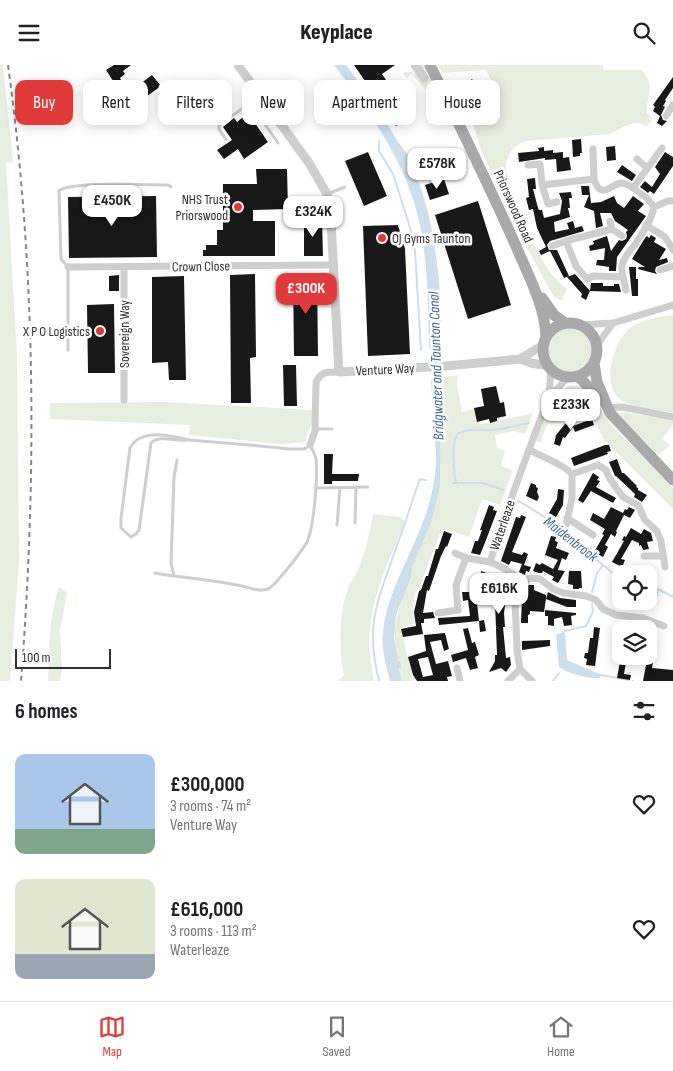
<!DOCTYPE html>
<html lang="en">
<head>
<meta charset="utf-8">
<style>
	:root { --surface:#fff; --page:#f6f6f6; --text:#202124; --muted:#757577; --line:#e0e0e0; --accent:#e23a3a }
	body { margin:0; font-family:"Sofia Sans Condensed",sans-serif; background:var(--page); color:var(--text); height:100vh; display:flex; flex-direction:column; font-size:19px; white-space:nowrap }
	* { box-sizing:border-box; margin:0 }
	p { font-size:16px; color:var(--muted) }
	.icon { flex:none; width:28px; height:28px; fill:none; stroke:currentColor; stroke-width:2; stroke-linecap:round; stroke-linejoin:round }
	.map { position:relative; height:616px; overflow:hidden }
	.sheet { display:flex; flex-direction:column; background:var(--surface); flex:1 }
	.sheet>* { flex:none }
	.top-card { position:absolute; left:15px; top:15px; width:644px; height:45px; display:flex; gap:10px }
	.controls { position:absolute; left:612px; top:500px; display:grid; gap:10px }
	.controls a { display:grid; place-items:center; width:45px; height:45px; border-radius:10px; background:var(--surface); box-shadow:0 2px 12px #0003; font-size:25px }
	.scale { position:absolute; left:15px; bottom:12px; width:96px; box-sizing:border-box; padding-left:5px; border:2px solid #313131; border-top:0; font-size:14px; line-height:18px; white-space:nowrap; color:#313131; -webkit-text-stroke:4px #fff; paint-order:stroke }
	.price { position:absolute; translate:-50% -42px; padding:0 11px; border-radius:10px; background:#fff; color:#222; font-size:16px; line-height:32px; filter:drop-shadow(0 1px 2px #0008) }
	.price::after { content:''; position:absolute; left:50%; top:30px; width:15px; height:11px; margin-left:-8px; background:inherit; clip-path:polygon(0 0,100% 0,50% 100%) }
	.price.active { background:var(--accent); color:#fff }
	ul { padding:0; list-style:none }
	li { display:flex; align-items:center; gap:15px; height:125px; padding:0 15px }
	li span { display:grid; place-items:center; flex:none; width:140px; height:100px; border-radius:10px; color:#555 }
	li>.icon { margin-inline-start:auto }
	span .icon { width:60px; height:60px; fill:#fffc; stroke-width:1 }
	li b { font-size:21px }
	h2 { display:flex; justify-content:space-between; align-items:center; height:60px; padding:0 15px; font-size:21px }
	.tag { padding:0 18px; border-radius:10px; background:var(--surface); box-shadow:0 2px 12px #0003; font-size:18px; line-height:45px }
	.tag.active { background:var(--accent); color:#fff }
	header { display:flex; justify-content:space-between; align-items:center; height:65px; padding:0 15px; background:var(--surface); font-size:22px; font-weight:800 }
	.tabs { display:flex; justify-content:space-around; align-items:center; height:70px; border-top:1px solid var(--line); background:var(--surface); font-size:14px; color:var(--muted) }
	.tabs a { display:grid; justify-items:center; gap:2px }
	.tabs .active { color:var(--accent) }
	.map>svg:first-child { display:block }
	.green { fill:#e6eee0 }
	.water { fill:#cddeed }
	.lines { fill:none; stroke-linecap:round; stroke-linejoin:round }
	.stream { stroke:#cddeed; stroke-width:2 }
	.building { fill:#181818; fill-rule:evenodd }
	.service { stroke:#cecece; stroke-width:3 }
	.minor { stroke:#cecece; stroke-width:7 }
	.tertiary { stroke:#cecece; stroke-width:9 }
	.primary { stroke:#a9a9a9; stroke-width:11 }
	.rail { stroke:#868686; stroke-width:2; stroke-dasharray:5 4; stroke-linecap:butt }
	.poi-dot { fill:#e23a3a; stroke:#fff; stroke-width:2 }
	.labels { text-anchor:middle; stroke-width:5; stroke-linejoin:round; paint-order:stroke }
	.poi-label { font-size:14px; fill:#313131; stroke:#fff; text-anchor:end }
	.street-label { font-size:14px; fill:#313131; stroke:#fff }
	.water-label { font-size:15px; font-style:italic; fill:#406d93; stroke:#fff }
</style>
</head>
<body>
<header><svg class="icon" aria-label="menu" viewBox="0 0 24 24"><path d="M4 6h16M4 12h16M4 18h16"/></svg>Keyplace<svg class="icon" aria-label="search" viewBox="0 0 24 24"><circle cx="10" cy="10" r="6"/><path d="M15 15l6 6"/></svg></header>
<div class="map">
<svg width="673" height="616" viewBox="0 0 673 616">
	<rect width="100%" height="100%" fill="#fff"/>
	<path class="green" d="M0 0H3L13 97 6 98 17 291 19 497 10 616H0Z
		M419 0H425L441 30 438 31 445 45 411 9 407 13 403 8C412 4 416 9 421 15Z
		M438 0H603L604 5H642C656 21 646 30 647 48L650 50 652 56 646 62 643 59 634 58 623 62 610 69 526 76C515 79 506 90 506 101 504 117 538 190 548 204 554 212 560 218 567 224L562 236 554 232 521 172 481 85 470 47 501 34 486 5 442 8Z
		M673 250V348C657 345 635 344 621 335 600 321 613 277 630 263 639 256 661 251 673 250Z
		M548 285a22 22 0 1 1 44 0a22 22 0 1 1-44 0Z
		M458 310 457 319 462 347 474 344 477 359 490 358 533 348 525 369 514 366 495 370 497 383 505 386 501 401 513 405 500 440 482 434 469 472 443 464 441 466 421 518 415 528 413 545 415 559 401 562 413 616H402L395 584V561L400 539 411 512 412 503 420 483 440 422 441 363 443 359 442 312Z
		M570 320 581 321 595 336 611 360 649 397 673 423V444L604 375 592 351 548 358 540 378 536 376C544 356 550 331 570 320Z
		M164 337 313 345V358L307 368 306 377 281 379 189 370 190 360 50 354V338Z
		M621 347 673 355V360L662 374 670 380 658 390 620 350Z
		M373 449 400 452 406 457C388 496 370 534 369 578 369 590 372 604 374 616H337L344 611C339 585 338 552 347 526 349 519 355 512 358 505 366 487 369 468 373 449Z
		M59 522 66 527 67 529 60 565 62 605 60 616H48C49 584 49 552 59 522Z"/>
	<path class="water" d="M334 0H346C364 24 380 47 395 72 399 79 405 84 408 91 448 175 440 269 443 359L441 363 440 422 431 457 412 503 411 512 396 550 394 573 398 596H400L401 603 399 604 402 616H390C386 600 381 583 383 567 387 531 405 501 418 469 431 440 439 407 435 375 437 371 437 365 434 361L431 315C437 305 434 291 429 281 428 239 428 197 419 156 406 97 370 47 334 0Z
		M565 566 567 595 597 608 601 609 600 613C588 614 569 609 559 602L556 570Z"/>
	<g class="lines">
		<path class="stream" d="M379 76V86L393 109 409 159 415 186 421 285
			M552 354 578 347 592 345
			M453 418H482L504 425
			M456 418C454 408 450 374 459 368 466 363 481 365 490 365 501 365 517 360 529 358
			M518 436C555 455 588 489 621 515
			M592 527 597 508 603 500
			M649 527 657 530 658 524 673 532
			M565 566 586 561 593 546 592 539
			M601 610 629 615
			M379 616C365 560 377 538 395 486 404 463 411 438 420 414L426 415
			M553 616 559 608
			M632 616H633"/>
	</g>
	<path class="building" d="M114 0H131L123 6 125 9 120 13 121 15 115 19 106 5Z
		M354 0H395L382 9 411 51 396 61Z
		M152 10 161 21 132 42 127 35 117 42 113 36 121 30 123 32Z
		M673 12V23L665 35 666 36 663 41 665 42 661 50 663 55 667 56 662 61 657 58 660 51 653 46 655 42 653 40Z
		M472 14 475 19 471 23 475 28 465 39 455 27Z
		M248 48 268 77 244 94 238 84 224 94 217 85 232 75 223 62 234 53 237 57Z
		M581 74 582 88H580V91L573 92 572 75Z
		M615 81 616 95 607 96 606 82Z
		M544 82V86L553 85V88L563 87V93L569 92 571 105 557 107 556 94 545 95V93L519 97 518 88 539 86 538 83Z
		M368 87 387 131 364 141 345 96Z
		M665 87 673 92V101L654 129 650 126 648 128 640 122 645 116 652 122 660 109 655 102Z
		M622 100 636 110 632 116 617 107Z
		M256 104H287L288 144 253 145V156H275V191H203V185H206V180H217V165H223V119H257Z
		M535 113 536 124H533L538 143 539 145H542L544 153 560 149 562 136 559 128 571 127 572 133H569L570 143H568L570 152 554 157 555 167 569 164 567 158 573 156 575 163 582 161 584 166 550 176 547 180 549 185H557L569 211 564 213 550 186 541 190 539 186 546 182 537 163 533 144 529 145 526 133 529 132 527 114Z
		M444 114 449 129 430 135 425 120Z
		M581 121H589L591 138 601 137 614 131 617 138 624 143 633 131 644 139 638 146 646 151 617 192 616 206H609V202L596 200 597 195H604L605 183 590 186 589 181 594 179 593 176 607 171 611 186 619 175 622 176 626 174 627 171 626 167 628 165 615 156 611 148H600L603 161 596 163 594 146 584 142 589 130H582Z
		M156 131 157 192 69 193 68 132Z
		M478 136 511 240 468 254 435 150Z
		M304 155H322L323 191H304Z
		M398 160 405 184 410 289 368 291 363 161Z
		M651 170 656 173 654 177 666 184 659 195 667 193 668 197 656 202 655 206 657 209 638 204 639 202H645L632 194 645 173 647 171 649 173Z
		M629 202H636V214H638V231H632Z
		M293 208H317L318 291H294Z
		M255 209 256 292 250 293 251 338H231L230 210Z
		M575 209 590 226 591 218H603V221H614V219H619L621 227 590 226 586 235 581 232 582 229 567 212Z
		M119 210V226H109V211Z
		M184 211 186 315H169L168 297 152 298V212Z
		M114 239 115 308H88L87 240Z
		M283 300H296L297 341H284Z
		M496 321 500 338 504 337 506 351 497 353V356L490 358 489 354 477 357 474 343 484 341 481 324Z
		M592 354 594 360 575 367 573 362 565 373 563 372 560 381 554 379 556 370 565 359 573 361Z
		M605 380H609L611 386 607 387 608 389 574 401 571 393Z
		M324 389H333L332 409H359L358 416H332V419H324Z
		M617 394 622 408H624L637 421 636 422 638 423V425L647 430 642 437 634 432 635 429 616 411H615L609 397Z
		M593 408 599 412 597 415 600 416 596 422 616 433 613 438 591 426 583 438 578 435Z
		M531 418 536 420V422L538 423 537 427 539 432 537 436 526 431Z
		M558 424 564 425 563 440 556 452 549 448 557 434Z
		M489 440 494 442 493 445 497 446 486 475 480 490 471 488 475 476H478L482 465H480Z
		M611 442 623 448 625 444 627 445 629 442 635 445 630 453 624 450 616 466 617 467 615 472 611 469 605 480 608 482 603 492 594 487 604 470 602 469 605 464 590 455 593 448 604 454Z
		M521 450 526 452 512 487 522 490 524 487 528 489 524 500 531 502 529 507 526 506 525 510 519 507 522 499 511 496 509 500 501 496 516 452 520 453Z
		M631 463 641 469 644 464 651 468 653 476 647 477 649 484 643 485 641 480 639 481V478L632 475 621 494 625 495 623 500H636V507L626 506V504L612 497 624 476 622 475 624 471 626 472Z
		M444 466 452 469 447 482 446 481 441 491 429 526 427 525 423 548 433 547 435 553 424 554V558H421L423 569 403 572 401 564 416 561 414 547 419 526 421 525 426 511H428L436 484H438Z
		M551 471 556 472 555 476 558 477 556 483 569 488 566 495 562 493 558 505 565 506 558 518 552 515 554 512 543 506 542 508H539L533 506 536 498 540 500 542 498 553 504 558 495 545 490Z
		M481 506 497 512 498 509 503 510V512L514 520 506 533 504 548 505 562H503L506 593 510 592 511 600 506 607 501 603 489 607 495 596V590H497L495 537H484L483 526 495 524 486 521 488 517 482 515Z
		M569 506H581L582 523H579V524H573V520L568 519Z
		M529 520H534V525L546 530V534L548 527 560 533 576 535V542H567L546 534 544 547 530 546V549L528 550V558H521L522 532H524L526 521Z
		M462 527H473L474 539 477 538 479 556 484 555 486 566 480 567 479 556 439 560 438 553 470 551 468 535 463 536Z
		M545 545 576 548V550L571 551 572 560 564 561 562 552 554 554V561L548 560V551H545Z
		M594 562 600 563 595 601 586 600 587 594 584 593 585 588H588L590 573H593Z
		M468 563 472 578 475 577 479 590 475 592 478 603 470 605 466 593 453 597 451 590 468 585 463 564Z
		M445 568 449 584 444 586 441 575 430 577 436 599 448 596 452 611 447 612 448 616H417L413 610 408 592 426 586 424 570ZM428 592 433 610 423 612 418 594Z
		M550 575V581L522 585V576Z
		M649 584 655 585 652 603 673 605V616H643Z
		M621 591H627L624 609 631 610 630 615 617 613Z"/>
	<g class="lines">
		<path class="service" d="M250 38 278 78
			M226 75 219 64V60L259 32
			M327 129 345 122
			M68 285V202L61 194 59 126C68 116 150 120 168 120L171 122
			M316 364H332
			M315 423 368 422
			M355 458 356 422
			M337 460 340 423
			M155 508C184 513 213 515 242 521 250 523 259 527 268 524 276 520 302 486 307 477 314 462 318 411 316 394 315 389 312 384 310 380L304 384H289C256 380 223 378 190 375 177 373 166 368 152 370 142 371 135 374 130 383L121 453V463L131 472 136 469 139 465 151 378C160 369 175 377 187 375
			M174 510 171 499 174 412 177 395"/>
		<path class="minor" d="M666 51 673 40
			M593 84 594 114
			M637 94 647 103
			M528 100 540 99 542 120
			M557 137 548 139 542 120 594 114C601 136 611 119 621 118 625 118 630 121 633 123
			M654 142 668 136H673
			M610 156 612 164
			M646 160 665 172 673 185
			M566 176 612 164 622 171
			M552 181 566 176 576 201 587 214 593 211 623 212
			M68 202 334 200
			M124 202V335
			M660 205 673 201
			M626 225C625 217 621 209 622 201 624 190 631 186 636 178 643 167 652 154 654 142L648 134 633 123 662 83
			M580 260 613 258 673 240
			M597 280 613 258
			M549 333 568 312
			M607 343 622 342 673 352
			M310 380 315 366 316 317C322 306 326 307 339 307
			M530 385C544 393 560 397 572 409L598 400 606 405 610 414 623 432 638 440 645 455 657 466 661 476 665 502
			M567 453 593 470
			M566 460 572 433V409
			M455 488 466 493
			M644 491H663
			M521 517 531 513 540 514 553 524 563 528 586 531 596 535 603 544 616 550 643 553 664 561
			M438 548 458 545 456 520 466 493 490 497
			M457 603 460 616
			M508 616 520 604
			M532 616 520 604 517 585 515 534 521 517C514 507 501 502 490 497 503 456 518 414 533 374 543 345 552 336 550 304"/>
		<path class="tertiary" d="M238 0 309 98 327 129 331 155 339 307 446 301 520 294 531 298 548 301
			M415 0 424 13
			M520 294 543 280"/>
		<path class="primary" d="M430 0C459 59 488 118 515 179 527 208 545 240 546 272
			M542 233 554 250 565 258
			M543 285a27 27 0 1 1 54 0a27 27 0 1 1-54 0Z
			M594 298 597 317 610 348 673 415
			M578 311 601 335"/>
		<path class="rail" d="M8 0C36 204 37 411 21 616"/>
	</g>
	<g class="poi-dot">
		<circle cx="238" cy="142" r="5"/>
		<circle cx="382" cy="173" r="5"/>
		<circle cx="100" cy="266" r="5"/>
	</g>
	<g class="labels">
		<g class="poi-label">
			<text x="228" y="139">NHS Trust<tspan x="228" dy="16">Priorswood</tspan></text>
			<text x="392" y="178" text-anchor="start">OJ Gyms Taunton</text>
			<text x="90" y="271">X P O Logistics</text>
		</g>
		<g class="street-label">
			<text transform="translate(514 141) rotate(66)" y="5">Priorswood Road</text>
			<text transform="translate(201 201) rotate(-1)" y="5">Crown Close</text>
			<text transform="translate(124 269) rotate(-90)" y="5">Sovereign Way</text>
			<text transform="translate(385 304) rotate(-3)" y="5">Venture Way</text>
			<text transform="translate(502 460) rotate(-71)" y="5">Waterleaze</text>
		</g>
		<g class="water-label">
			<text transform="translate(436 301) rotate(-92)" y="5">Bridgwater and Taunton Canal</text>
			<text transform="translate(571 474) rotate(38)" y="5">Maidenbrook</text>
		</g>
	</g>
</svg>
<div class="controls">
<a><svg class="icon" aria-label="locate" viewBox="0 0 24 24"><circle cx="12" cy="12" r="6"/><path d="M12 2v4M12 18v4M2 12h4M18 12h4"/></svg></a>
<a><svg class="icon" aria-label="layers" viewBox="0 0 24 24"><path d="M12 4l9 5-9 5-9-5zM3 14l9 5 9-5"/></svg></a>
</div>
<div class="scale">100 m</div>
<b class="price" style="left:437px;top:125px">£578K</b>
<b class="price" style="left:112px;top:162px">£450K</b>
<b class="price" style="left:313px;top:173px">£324K</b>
<b class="price active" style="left:306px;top:250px">£300K</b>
<b class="price" style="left:571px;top:366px">£233K</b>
<b class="price" style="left:499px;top:550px">£616K</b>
<div class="top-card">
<a class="tag active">Buy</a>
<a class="tag">Rent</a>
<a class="tag">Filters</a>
<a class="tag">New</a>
<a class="tag">Apartment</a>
<a class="tag">House</a>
</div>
</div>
<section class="sheet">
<h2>6 homes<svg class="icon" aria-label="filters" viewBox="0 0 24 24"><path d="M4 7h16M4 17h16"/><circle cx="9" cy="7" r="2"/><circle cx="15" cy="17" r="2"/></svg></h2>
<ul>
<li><span style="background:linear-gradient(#a9c7e8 75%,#7fa58c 0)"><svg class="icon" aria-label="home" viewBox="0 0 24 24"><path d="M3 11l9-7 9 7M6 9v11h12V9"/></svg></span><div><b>£300,000</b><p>3 rooms · 74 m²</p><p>Venture Way</p></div><svg class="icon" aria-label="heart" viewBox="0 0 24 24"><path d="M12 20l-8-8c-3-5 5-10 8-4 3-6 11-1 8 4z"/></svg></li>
<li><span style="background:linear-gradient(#dfe7d0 75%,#9aa5b1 0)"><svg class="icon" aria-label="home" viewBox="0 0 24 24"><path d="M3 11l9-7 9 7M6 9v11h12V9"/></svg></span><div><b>£616,000</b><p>3 rooms · 113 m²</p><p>Waterleaze</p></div><svg class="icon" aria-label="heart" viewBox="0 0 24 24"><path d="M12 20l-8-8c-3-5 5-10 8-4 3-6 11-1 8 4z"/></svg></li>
</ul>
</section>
<nav class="tabs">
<a class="active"><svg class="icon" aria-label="map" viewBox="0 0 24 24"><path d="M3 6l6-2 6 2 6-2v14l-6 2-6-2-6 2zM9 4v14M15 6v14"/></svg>Map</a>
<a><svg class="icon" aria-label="saved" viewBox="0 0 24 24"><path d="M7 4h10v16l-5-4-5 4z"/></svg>Saved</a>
<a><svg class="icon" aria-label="home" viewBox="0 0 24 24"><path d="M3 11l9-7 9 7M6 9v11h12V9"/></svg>Home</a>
</nav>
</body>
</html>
